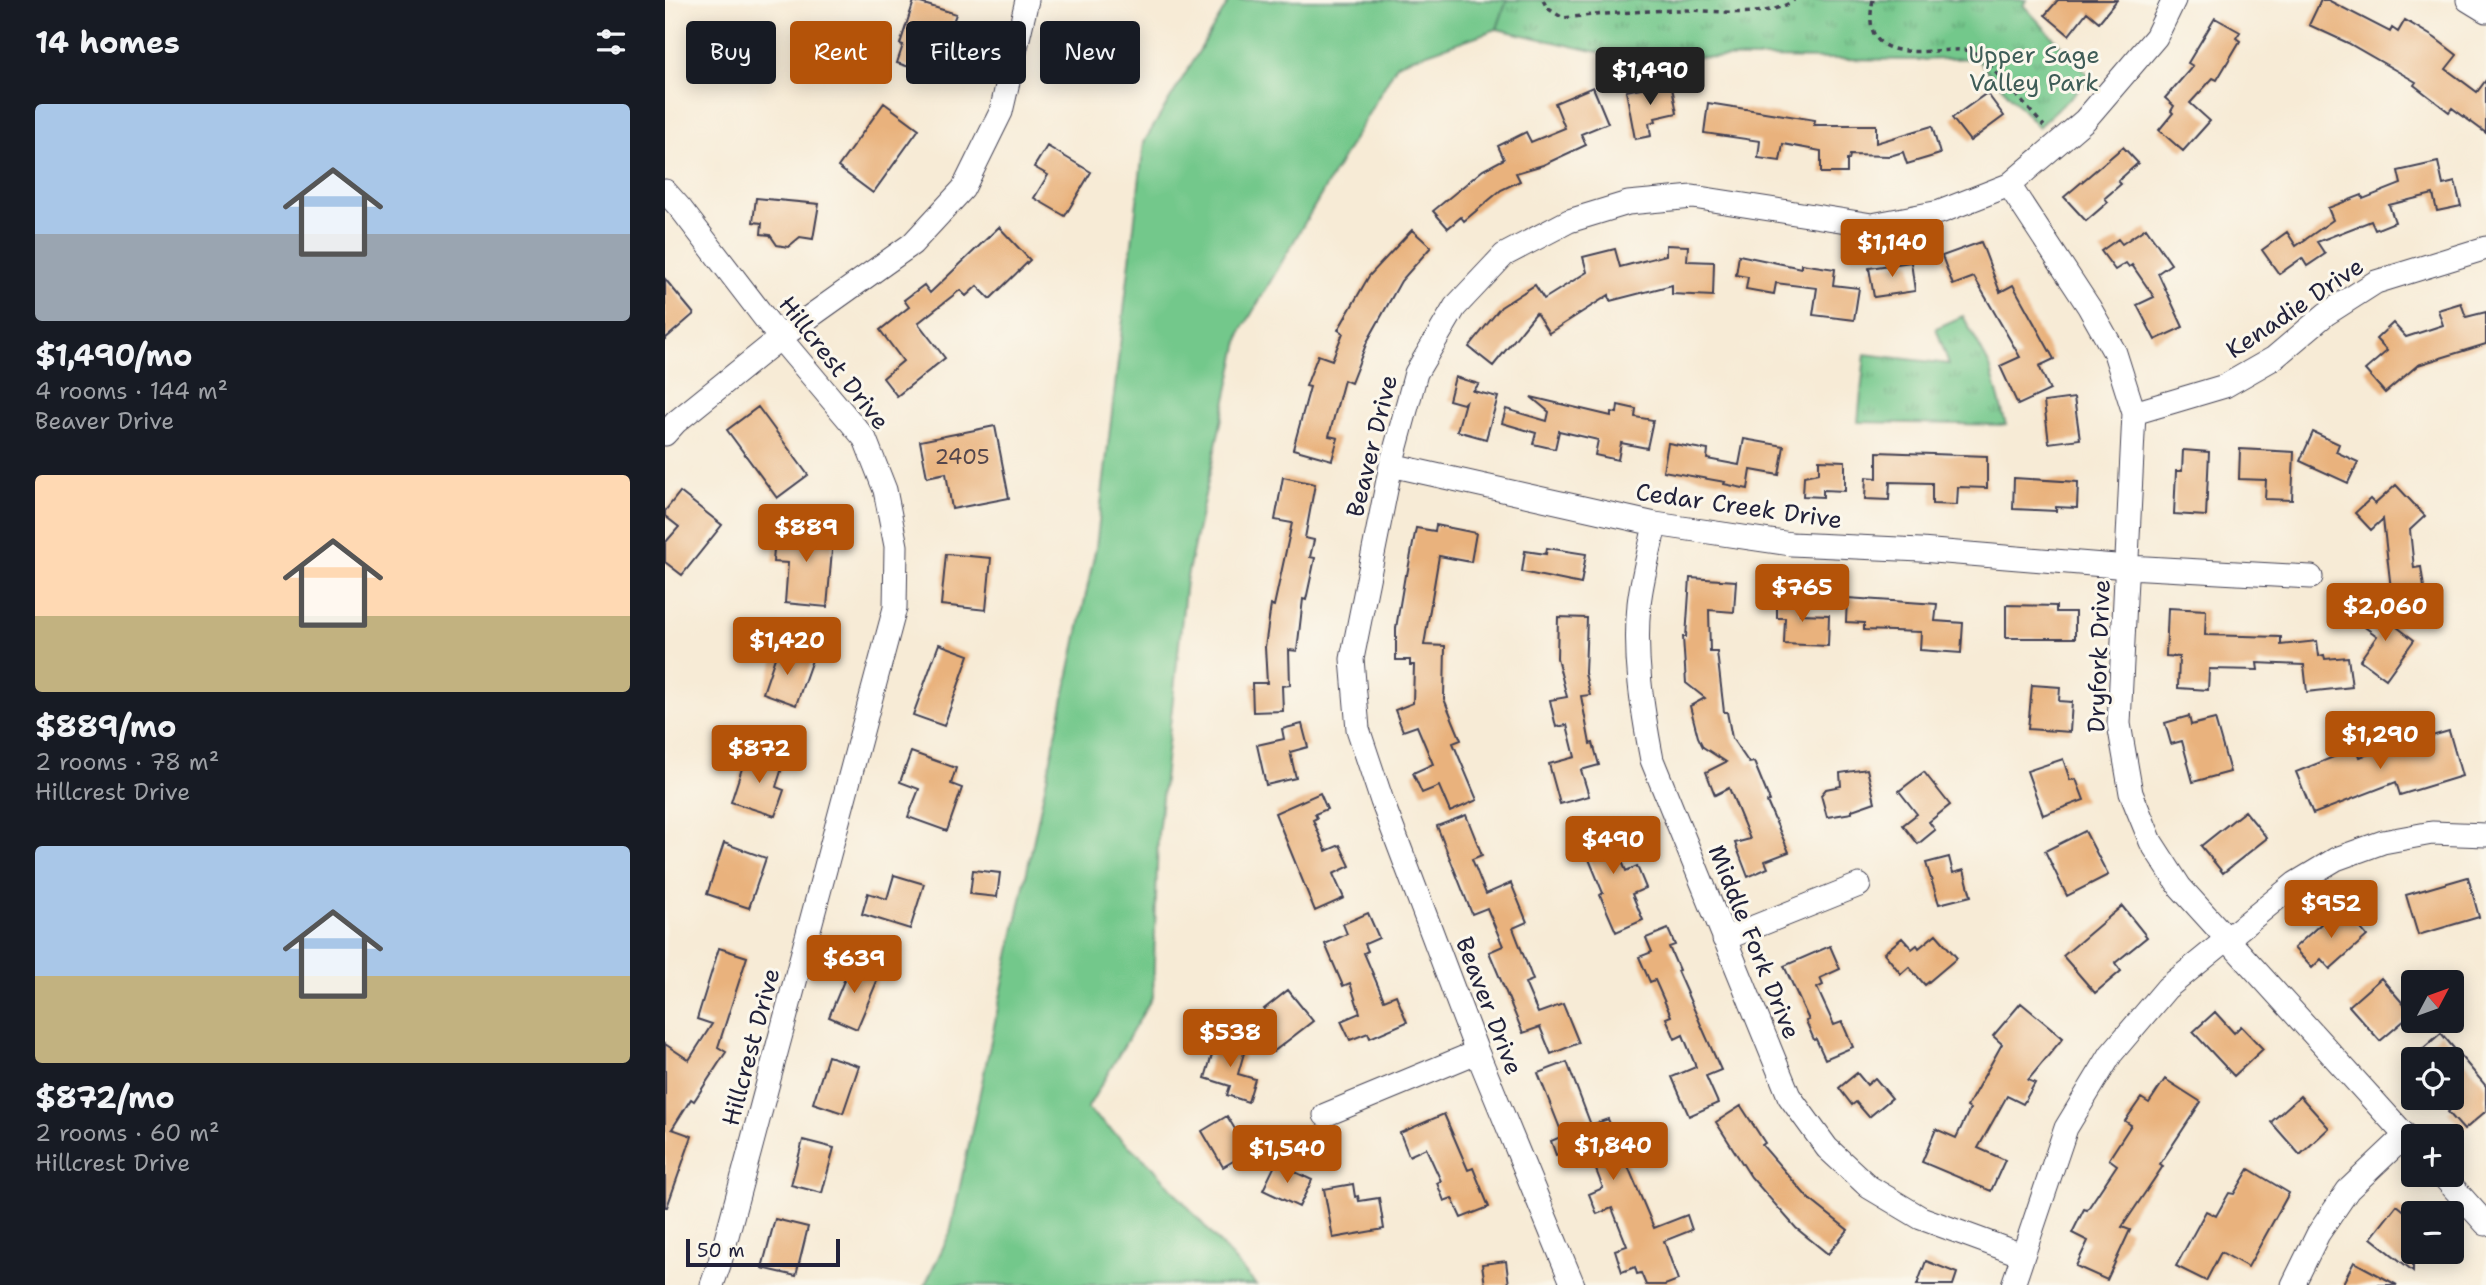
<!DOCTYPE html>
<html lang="en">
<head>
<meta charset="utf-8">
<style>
	:root { --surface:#171b24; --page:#20242c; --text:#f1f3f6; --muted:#9ea1a6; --accent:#b45309 }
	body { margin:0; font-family:"Shantell Sans",sans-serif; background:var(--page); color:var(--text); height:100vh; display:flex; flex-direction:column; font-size:26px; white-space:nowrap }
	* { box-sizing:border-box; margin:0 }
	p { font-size:23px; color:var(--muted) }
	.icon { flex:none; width:38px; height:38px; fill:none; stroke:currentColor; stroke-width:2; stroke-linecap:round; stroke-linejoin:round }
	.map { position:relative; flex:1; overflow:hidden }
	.details { display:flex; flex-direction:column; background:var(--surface); width:665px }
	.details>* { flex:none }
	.banner { position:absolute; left:21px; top:21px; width:665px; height:63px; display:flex; gap:14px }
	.needle { width:46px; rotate:49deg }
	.fabs { position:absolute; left:1736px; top:970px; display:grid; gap:14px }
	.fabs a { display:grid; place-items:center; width:63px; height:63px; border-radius:7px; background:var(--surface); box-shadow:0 4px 18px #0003; font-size:35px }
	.scale { position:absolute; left:21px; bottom:18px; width:154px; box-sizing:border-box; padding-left:7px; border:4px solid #22223b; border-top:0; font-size:19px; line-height:24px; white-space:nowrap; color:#22223b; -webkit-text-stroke:5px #fbf7ec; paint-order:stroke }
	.price { position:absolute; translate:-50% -60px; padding:0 16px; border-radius:7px; background:var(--accent); color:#fff; font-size:23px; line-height:46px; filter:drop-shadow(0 2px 4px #0008) }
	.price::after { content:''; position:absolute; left:50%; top:42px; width:21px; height:16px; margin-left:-10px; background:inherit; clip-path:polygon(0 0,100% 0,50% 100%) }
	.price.on { background:#222; color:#fff }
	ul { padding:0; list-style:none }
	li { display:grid; align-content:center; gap:14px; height:371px; padding:0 35px }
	li span { display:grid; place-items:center; height:217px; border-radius:7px; color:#555 }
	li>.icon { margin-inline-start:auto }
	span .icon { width:126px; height:126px; fill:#fffc; stroke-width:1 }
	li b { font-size:30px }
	h2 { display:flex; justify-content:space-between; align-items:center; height:84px; padding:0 35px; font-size:30px }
	.chip { padding:0 24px; border-radius:7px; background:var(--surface); box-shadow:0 4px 18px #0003; font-size:24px; line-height:63px }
	.chip.on { background:var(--accent); color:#fff }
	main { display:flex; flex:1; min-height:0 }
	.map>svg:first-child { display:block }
	.grass { fill:#73c88b; stroke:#4a7563; stroke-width:2 }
	.park { fill:url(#park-tufts); stroke:#4a7563; stroke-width:2 }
	.building { fill:#e9b27d }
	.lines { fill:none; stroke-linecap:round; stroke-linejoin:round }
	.minor-casing { stroke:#424052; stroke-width:25 }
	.path { stroke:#424052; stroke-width:3.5; stroke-dasharray:5 5; stroke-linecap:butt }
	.minor { stroke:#fff; stroke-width:23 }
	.labels { text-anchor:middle; stroke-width:6; stroke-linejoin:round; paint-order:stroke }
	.number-label { font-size:21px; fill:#54464c }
	.park-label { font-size:24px; fill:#3e5c57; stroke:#fbf7ec }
	.street-label { font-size:24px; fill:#22223b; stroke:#fbf7ec }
</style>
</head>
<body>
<main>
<section class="details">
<h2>14 homes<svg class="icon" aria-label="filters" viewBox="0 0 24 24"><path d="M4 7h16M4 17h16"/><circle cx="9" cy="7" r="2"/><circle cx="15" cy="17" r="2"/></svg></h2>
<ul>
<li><span style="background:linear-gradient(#a9c7e8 60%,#9aa5b1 0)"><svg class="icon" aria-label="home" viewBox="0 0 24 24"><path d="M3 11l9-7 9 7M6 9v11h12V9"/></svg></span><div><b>$1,490/mo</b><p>4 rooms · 144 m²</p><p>Beaver Drive</p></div></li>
<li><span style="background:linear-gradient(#ffd9b3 65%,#c2b280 0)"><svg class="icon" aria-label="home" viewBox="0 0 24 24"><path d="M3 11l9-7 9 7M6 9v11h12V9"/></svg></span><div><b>$889/mo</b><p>2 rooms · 78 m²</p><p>Hillcrest Drive</p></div></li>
<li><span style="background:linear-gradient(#a9c7e8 60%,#c2b280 0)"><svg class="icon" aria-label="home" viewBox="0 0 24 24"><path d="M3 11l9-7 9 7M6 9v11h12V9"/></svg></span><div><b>$872/mo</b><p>2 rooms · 60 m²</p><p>Hillcrest Drive</p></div></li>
</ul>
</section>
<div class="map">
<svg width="1821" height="1285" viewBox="0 0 1821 1285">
	<defs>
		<pattern id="park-tufts" width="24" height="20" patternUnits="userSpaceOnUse" patternTransform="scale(1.75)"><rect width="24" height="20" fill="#73c88b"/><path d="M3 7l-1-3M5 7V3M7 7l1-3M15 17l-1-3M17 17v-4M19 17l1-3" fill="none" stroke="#5ea273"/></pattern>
	</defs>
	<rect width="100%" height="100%" fill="#fbf7ec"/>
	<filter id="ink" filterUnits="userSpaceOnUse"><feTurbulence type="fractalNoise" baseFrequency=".0143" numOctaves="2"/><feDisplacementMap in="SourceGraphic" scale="14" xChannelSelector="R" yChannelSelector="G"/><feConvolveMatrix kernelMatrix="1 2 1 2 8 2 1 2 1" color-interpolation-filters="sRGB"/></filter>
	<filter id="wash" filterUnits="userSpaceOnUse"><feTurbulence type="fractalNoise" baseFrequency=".00686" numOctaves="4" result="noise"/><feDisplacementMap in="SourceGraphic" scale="28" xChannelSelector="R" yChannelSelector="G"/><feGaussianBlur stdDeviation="1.57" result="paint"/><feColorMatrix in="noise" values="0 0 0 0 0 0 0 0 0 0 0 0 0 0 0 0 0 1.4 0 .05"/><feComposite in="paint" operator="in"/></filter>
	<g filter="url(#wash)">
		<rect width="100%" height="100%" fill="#f7ebd6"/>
		<path class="grass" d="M565 0H842L832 29 733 63 576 332 521 581 493 834 488 996 422 1109 488 1167 591 1285H260L285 1233 431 547 479 142Z"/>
		<path class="park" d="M842 0H1362L1358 5 1426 78 1373 127 1311 58 1253 60 950 56 832 29Z
			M1298 316 1325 366 1341 425 1193 422 1200 354 1284 364 1271 328Z"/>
		<g id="blocks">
			<path class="building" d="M1393 0H1452L1434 22 1422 12 1404 35 1380 15Z
				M1656 0H1663L1725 32 1727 28 1733 32 1740 20 1770 38 1792 55 1781 69 1812 92 1821 80V133L1787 108 1784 112 1749 85 1751 82 1683 43 1644 25Z
				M249 1 291 14 287 25 292 27 284 51 275 48 273 57 262 54 257 71 232 63 238 45 235 44Z
				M1550 18 1575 32 1571 38 1575 41 1552 80 1548 78 1525 103 1545 121 1518 151 1494 130 1508 113 1506 111 1509 106 1500 98 1528 66 1523 63Z
				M1006 82 1012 113 990 118 991 121 984 123 986 136 970 139 961 91Z
				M928 87 943 123 916 134 921 145 878 165 851 173 855 181 836 190 799 221 796 217 783 228 768 211 818 170 839 159 833 146 861 132 866 142 900 128 890 103Z
				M1322 93 1339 116 1305 141 1287 118Z
				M219 103 254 129 208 193 173 167Z
				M1043 103 1150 120 1149 125H1211V143L1267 126 1275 154 1242 164 1238 152 1225 156 1185 155 1184 160H1182V173H1156V151L1118 144 1115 161 1093 158 1095 141 1039 133Z
				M382 146 426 172 400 216 369 198 383 175 369 167Z
				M1458 147 1473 163 1453 181 1456 184 1440 198 1443 202 1421 221 1399 197Z
				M1773 162 1778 185 1790 182 1796 206 1772 211 1768 194 1724 205 1730 222 1710 230 1706 221 1652 242 1660 254 1642 266 1637 258 1614 274 1597 250 1622 232 1631 246 1668 220 1663 208 1697 195 1698 199 1736 184 1733 171Z
				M91 198 154 204 148 239 135 237 123 247 112 245 105 235 96 234 97 223 88 222Z
				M334 227 365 260 325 299 312 286 301 296 295 290 253 323 280 358 232 396 218 378 238 361 215 330 244 307 239 300 259 285 265 293Z
				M1481 228 1506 264 1493 273 1518 327 1490 340 1472 305 1489 297 1467 265 1464 267 1461 263 1450 270 1436 251 1453 239 1457 244Z
				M747 230 766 247 736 281 702 342 686 383 679 380 664 436 673 438 667 460 628 449 645 387 641 386 653 355 667 360 678 333 673 330 704 276Z
				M1316 242 1335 292 1348 285 1389 359 1374 366 1385 390 1353 405 1335 366 1355 357 1309 277 1288 285 1277 256Z
				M1001 245 1023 246 1022 261 1049 262 1048 296 1007 294V285L945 301 944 295 884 333 871 313 828 366 804 347 836 307 870 285 879 299 922 272 918 257 950 249 955 267 1001 255Z
				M1074 255 1136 268V264L1170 269 1168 285 1194 288 1189 320 1148 315 1152 288 1111 283 1109 294 1081 289 1083 277 1071 275Z
				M1246 262 1250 291 1209 297 1204 268Z
				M0 279 29 314 0 339Z
				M1796 303 1801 317 1821 312V344L1753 365 1720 393 1700 370 1722 351 1711 339 1728 323 1741 337 1778 325 1773 310Z
				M790 377 814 384 808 391 833 397 821 439 792 431 800 402 798 404 784 400Z
				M866 397 946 416V412L952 413 953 405 971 409 970 417 988 420 982 448 956 443 953 460 930 455 933 440 894 431 890 449 868 444 871 433 837 423 841 409 882 421 884 412Z
				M1409 398 1415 439 1384 443 1379 402Z
				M93 407 143 475 112 498 62 430Z
				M330 426 344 498 287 509 281 473 262 477 255 441Z
				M1648 432 1674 444 1671 452 1693 462 1683 483 1635 461Z
				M1079 439 1119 446 1114 475 1086 470 1083 489 1059 484 1060 482 998 471 1003 443 1043 450 1042 459 1074 465Z
				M1575 449 1629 452 1627 500 1600 499 1601 480 1574 479Z
				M1518 450 1544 452 1541 516 1509 514 1511 471H1517Z
				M1212 452 1322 456V488L1293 487 1292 505 1267 504V483L1225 482 1224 500 1200 499 1201 477 1212 478Z
				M1154 460 1180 461V491L1158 490V497L1138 496 1139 476 1154 473Z
				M618 477 650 484 640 538 649 540 645 557 650 558 641 600 638 599 632 651 624 650 625 685 617 686 618 711 588 712 587 683H602L600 647 606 605 609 606 627 523 610 520Z
				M1349 478 1413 482 1412 508 1391 507V511L1348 509Z
				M1731 485 1760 516 1745 530 1749 568 1756 567 1760 594 1727 598 1718 519 1706 530 1690 513 1705 499 1710 504Z
				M15 492 57 525 17 575 0 562V543L14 527 0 516V511Z
				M127 524 169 528 162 607 120 603 123 563 108 562 110 535 126 537Z
				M771 525 811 533 806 562 774 556 759 645 780 646 779 699 796 740 788 743 812 800 785 812 774 786 757 793 748 773 768 764 752 726 738 731 730 710 748 703 749 665H745V660H731V628L740 575H742L751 528 770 531Z
				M882 548 921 554 916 584 857 572 860 551 881 554Z
				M281 554 326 558 321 610 276 605Z
				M1025 578 1071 581 1069 612 1044 610 1045 652H1052L1059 712H1062L1067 738 1084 763 1089 762 1105 801 1102 802 1124 852 1100 861 1103 868 1083 877 1070 843 1085 839 1064 788 1050 795 1041 772 1061 762 1038 747 1033 737 1025 706 1040 698 1021 683 1018 637H1021Z
				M1112 596 1136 597 1135 614 1164 615 1163 646 1119 644 1120 618H1112Z
				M1182 598 1272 604 1270 621 1298 623 1296 653 1255 650 1256 632 1199 630V623L1181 622Z
				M1341 605 1391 606V612H1410V638H1341Z
				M1711 606 1730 620 1728 624 1749 640 1721 679 1695 660 1712 636 1697 625Z
				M1503 608 1541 610 1540 635 1616 637V645L1652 641 1654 656 1659 655 1660 659 1683 657 1687 687 1642 692 1639 665 1592 663 1593 670 1544 669 1543 690 1513 688 1514 657 1501 656Z
				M893 617 922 618 920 673 925 695 916 696 925 744 928 743 934 765 916 770 924 796 895 804 884 764 910 757 902 725 891 727 885 700 902 697 892 658Z
				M274 644 304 655 279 726 248 715Z
				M113 649 147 660 131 705 98 693Z
				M1367 685 1395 687 1394 701 1407 702 1405 732 1363 729Z
				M1524 716 1526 725 1550 719 1565 772 1528 782 1517 741 1506 744 1500 723Z
				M637 724 643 747 625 752 631 778 601 785 592 745 619 739 617 729Z
				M1784 731 1797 776 1735 795 1731 782 1648 814 1631 772 1691 748 1694 757Z
				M246 752 291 768 286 784 297 788 282 831 243 817 254 789 235 782Z
				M82 753 118 765 111 787 119 790 110 816 66 802Z
				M1398 759 1405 780 1411 779 1419 800 1378 815 1362 771Z
				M1202 769 1210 802 1187 810V813L1162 817 1156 795 1161 789 1176 786 1175 773Z
				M1259 772 1285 805 1264 822 1270 830 1253 844 1238 825 1252 814 1234 791Z
				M655 793 662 809 650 814 652 818 648 820 661 851 675 845 685 866 668 874 679 898 650 911 610 813Z
				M1580 811 1602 838 1558 873 1536 846Z
				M801 815 817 855 807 859 821 894 846 883 862 922 848 928 868 980 860 983 873 1013 898 1004 914 1043 886 1054 875 1027 858 1033 824 952 838 946 822 908 807 914 772 826Z
				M939 819 961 871 972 866 981 888 967 894 978 920 951 932 935 895 938 893 912 830Z
				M1420 831 1443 875 1402 896 1380 851Z
				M59 843 101 858 84 908 42 894Z
				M1284 857 1288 873 1299 870 1306 896 1274 904 1261 863Z
				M308 870 335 873 332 897 305 894Z
				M229 875 259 884 245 929 197 914 203 893 222 899Z
				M1803 877 1814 917 1753 935 1741 895Z
				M1457 906 1482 937 1450 963 1456 971 1430 993 1398 956Z
				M1676 906 1702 936 1665 969 1656 959 1647 968 1629 948Z
				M703 913 714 938 700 944 703 951 699 953 719 1000 731 995 742 1022 705 1038 703 1033 685 1040 676 1021 695 1013 685 983 678 986 660 944 682 934 678 924Z
				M1003 929 1010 945 1004 947 1014 970 1012 971 1056 1070 1041 1076 1053 1103 1024 1116 1007 1077 1031 1067 1018 1035 1010 1039 1001 1018 1006 1016 990 980 985 982 974 957 987 952 981 938Z
				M1271 934 1292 958 1260 985 1244 967 1236 974 1219 953 1237 938 1247 949 1252 945 1254 948Z
				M1165 946 1175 969 1155 978 1158 985 1152 988 1169 1025 1177 1022 1188 1047 1160 1059 1151 1039 1149 1040 1141 1021 1144 1020 1119 966Z
				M54 948 82 957 53 1047 61 1052 29 1101 26 1099 7 1129 27 1136 2 1207H0V1044L24 1060 47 1024 32 1019Z
				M187 961 215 974 192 1029 164 1017Z
				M1716 978 1747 1014 1715 1041 1684 1006Z
				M623 990 648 1021 608 1052 593 1033 608 1021 599 1009Z
				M1356 1003 1398 1038 1363 1080 1370 1083 1358 1104 1342 1096 1313 1148 1340 1160 1326 1191 1257 1162 1271 1129 1291 1138 1305 1109 1302 1107 1337 1044 1328 1036Z
				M1550 1012 1569 1033 1576 1026 1598 1049 1569 1076 1528 1032Z
				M1776 1033 1821 1086V1111L1799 1130 1783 1112 1787 1108V1059H1746Z
				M552 1038 581 1046 573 1074 590 1079 583 1102 562 1095 565 1086 540 1078Z
				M163 1056 194 1066 178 1113 148 1103Z
				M902 1062 926 1125 943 1119 989 1228 1022 1215 1027 1230 999 1241 1013 1280 1000 1285H981L976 1273 972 1274 970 1267 957 1272 950 1250 962 1246 947 1208 932 1214 924 1194 938 1188 921 1144 891 1155 886 1141 898 1136 873 1073Z
				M1192 1073 1202 1085 1210 1078 1227 1098 1204 1117 1191 1102 1187 1105 1174 1088Z
				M1500 1079 1536 1102 1495 1164 1498 1166 1457 1227 1465 1230 1442 1280 1411 1266 1423 1241 1407 1233 1419 1209 1422 1210 1452 1165 1444 1159 1466 1125 1460 1121 1476 1098 1484 1103Z
				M1635 1096 1664 1128 1635 1155 1606 1122Z
				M1076 1106 1100 1143 1097 1145 1143 1198 1183 1230 1163 1254 1131 1228 1086 1177 1051 1122Z
				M779 1114 803 1170 808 1168 824 1207 796 1218 787 1198 779 1201 772 1183 776 1181 761 1148 744 1156 735 1133Z
				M562 1116 576 1139 590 1131 602 1152 583 1163 579 1155 558 1167 537 1131Z
				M138 1140 169 1148 157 1193 126 1185Z
				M611 1163 647 1180 634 1207 598 1190Z
				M1584 1169 1624 1193 1583 1267 1556 1252 1541 1281 1511 1266 1541 1211 1551 1216 1564 1193 1569 1194Z
				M688 1184 690 1197 693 1196 694 1201 714 1198 719 1229 668 1238 659 1189Z
				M1732 1205 1748 1218V1271L1706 1238Z
				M110 1219 143 1227 131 1276 97 1268Z
				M841 1261 844 1285H820L817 1264Z
				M1261 1261 1292 1273 1288 1285H1252Z
				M1689 1262 1732 1285H1677Z"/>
		</g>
	</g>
	<g filter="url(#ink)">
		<use href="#blocks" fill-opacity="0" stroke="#424052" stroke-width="2"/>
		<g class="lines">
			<g class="minor-casing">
				<path id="minor" d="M1803 0 1821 11
					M1344 185 1424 307 1450 353 1469 413 1454 724 1466 793 1486 842 1515 887 1748 1144
					M0 191 16 209 115 338 200 439 220 490 231 546 230 608 55 1262 47 1285
					M1469 413 1560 386 1609 358 1661 314 1711 282 1821 248
					M0 434 11 422 115 338 247 244 298 189 336 112 362 0
					M726 465 990 524 1126 544 1256 550 1463 567 1646 577
					M990 524C985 550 977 577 974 604 969 657 977 708 987 760L1124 1096 1162 1148 1204 1187 1256 1218 1357 1255
					M1059 939 1194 885
					M660 1115 812 1052
					M1776 1174 1821 1224
					M908 1285 812 1052 717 801 693 729 687 659 726 465 751 373 790 307 839 255 904 221 963 203 1028 197 1207 225 1275 212 1344 185 1420 120 1491 37 1509 0
					M1348 1285 1401 1128 1446 1054 1502 988 1631 883 1671 859 1718 842 1767 833 1821 835
					M1628 1285 1653 1234 1683 1190 1741 1135"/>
			</g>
			<path class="path" d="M878 0 882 8 898 18C936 14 974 11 1012 10 1045 9 1101 21 1129 0
				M1208 0C1193 69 1261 48 1300 50 1305 50 1310 53 1315 55L1379 126"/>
			<use href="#minor" class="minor"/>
		</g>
	</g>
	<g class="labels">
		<g class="number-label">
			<text x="297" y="464">2405</text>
		</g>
		<g class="park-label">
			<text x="1369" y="63">Upper Sage<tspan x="1369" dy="28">Valley Park</tspan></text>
		</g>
		<g class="street-label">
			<text transform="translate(1630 308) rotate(-34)" y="8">Kenadie Drive</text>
			<text transform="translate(169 363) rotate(52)" y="8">Hillcrest Drive</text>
			<text transform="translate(707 446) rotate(-76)" y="8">Beaver Drive</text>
			<text transform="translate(1074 506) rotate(8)" y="8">Cedar Creek Drive</text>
			<text transform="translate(1434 656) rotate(-88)" y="8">Dryfork Drive</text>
			<text transform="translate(1089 942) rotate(68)" y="8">Middle Fork Drive</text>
			<text transform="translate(824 1006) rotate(69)" y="8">Beaver Drive</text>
			<text transform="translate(86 1047) rotate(-75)" y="8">Hillcrest Drive</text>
		</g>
	</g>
</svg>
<div class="fabs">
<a><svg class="needle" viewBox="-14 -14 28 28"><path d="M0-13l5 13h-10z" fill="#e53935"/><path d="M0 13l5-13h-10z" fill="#9ea1a6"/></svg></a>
<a><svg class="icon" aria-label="locate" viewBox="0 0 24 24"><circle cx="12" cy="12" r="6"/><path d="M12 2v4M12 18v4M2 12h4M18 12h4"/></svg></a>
<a>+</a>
<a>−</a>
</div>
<div class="scale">50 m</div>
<b class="price on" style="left:985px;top:107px">$1,490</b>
<b class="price" style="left:1227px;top:279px">$1,140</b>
<b class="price" style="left:141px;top:564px">$889</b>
<b class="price" style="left:1137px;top:624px">$765</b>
<b class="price" style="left:1720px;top:643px">$2,060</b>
<b class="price" style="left:122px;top:677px">$1,420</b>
<b class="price" style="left:1715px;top:771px">$1,290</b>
<b class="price" style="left:94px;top:785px">$872</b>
<b class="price" style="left:948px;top:876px">$490</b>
<b class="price" style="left:1666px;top:940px">$952</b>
<b class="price" style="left:189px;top:995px">$639</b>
<b class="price" style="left:565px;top:1069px">$538</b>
<b class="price" style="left:948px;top:1182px">$1,840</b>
<b class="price" style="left:622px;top:1185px">$1,540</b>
<div class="banner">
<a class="chip">Buy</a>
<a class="chip on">Rent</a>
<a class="chip">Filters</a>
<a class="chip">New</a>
</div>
</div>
</main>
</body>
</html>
